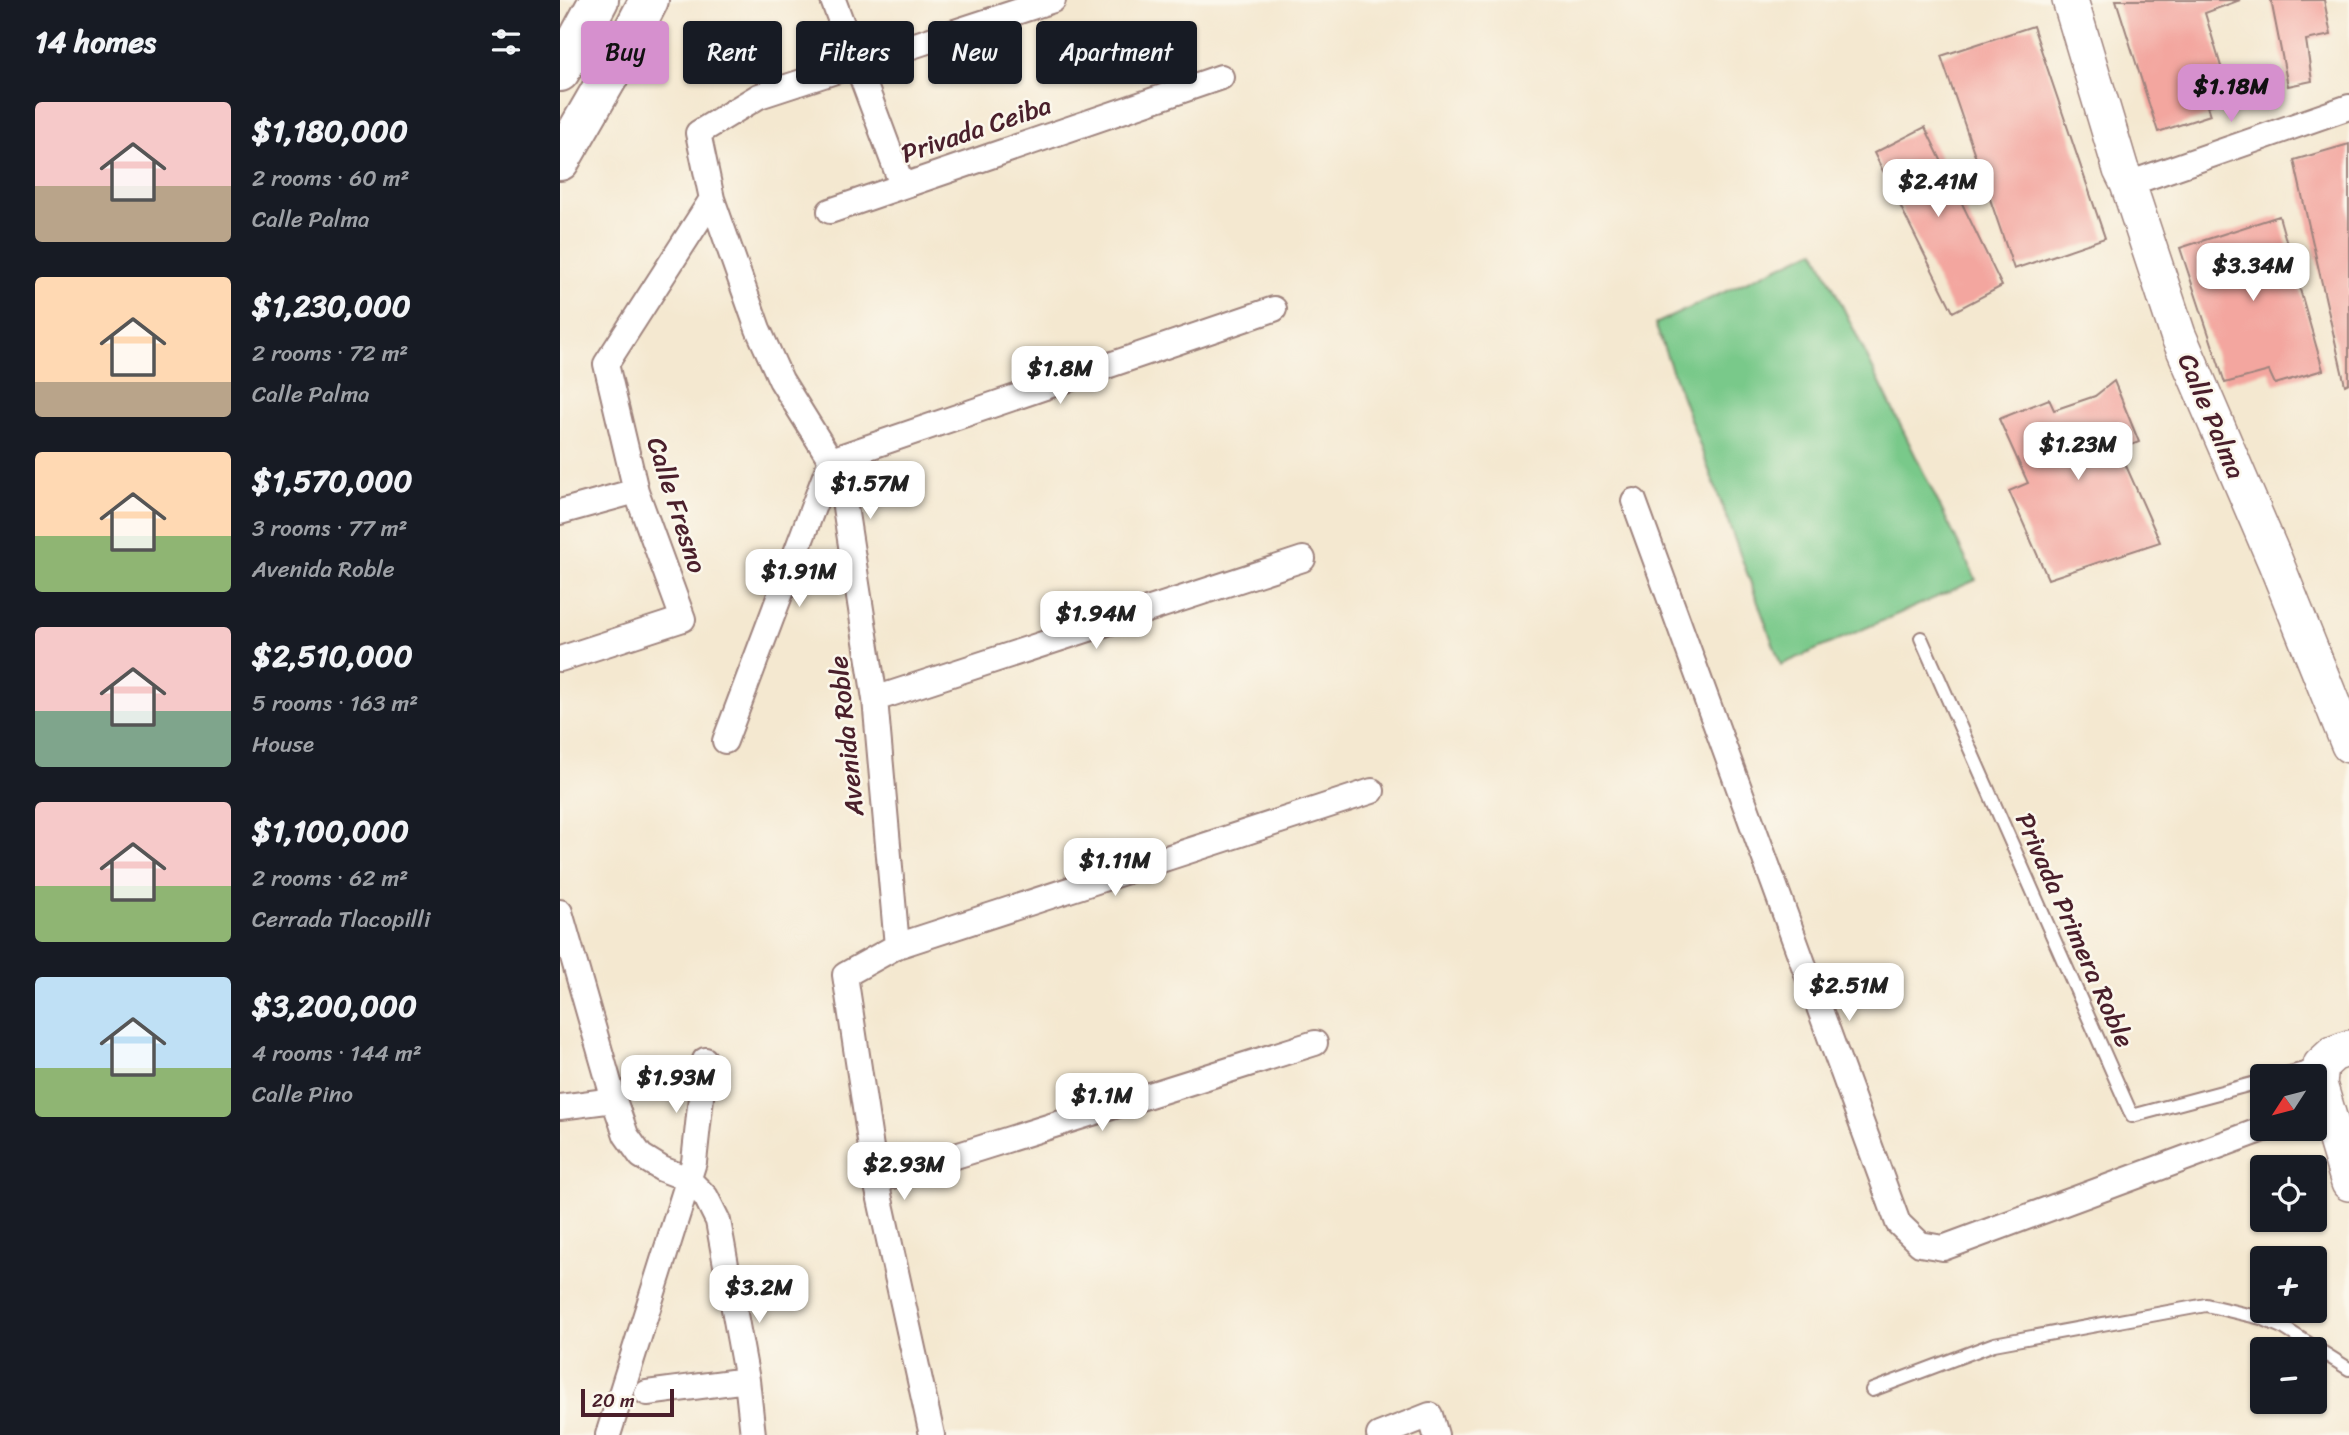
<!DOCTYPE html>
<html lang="en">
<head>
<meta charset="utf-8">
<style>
	:root { --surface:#171b24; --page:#242831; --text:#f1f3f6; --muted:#9ea1a6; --accent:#d690ce }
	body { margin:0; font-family:Sriracha,sans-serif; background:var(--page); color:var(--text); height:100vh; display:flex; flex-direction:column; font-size:26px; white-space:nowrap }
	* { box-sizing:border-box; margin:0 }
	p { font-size:23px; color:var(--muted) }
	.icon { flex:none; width:38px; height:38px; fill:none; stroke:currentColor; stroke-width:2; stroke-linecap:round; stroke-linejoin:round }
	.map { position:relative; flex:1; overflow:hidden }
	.side { display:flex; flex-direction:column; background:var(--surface); width:560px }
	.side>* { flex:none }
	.banner { position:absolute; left:21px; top:21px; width:665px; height:63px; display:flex; gap:14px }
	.needle { width:46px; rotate:234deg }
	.buttons { position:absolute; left:1690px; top:1064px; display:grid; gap:14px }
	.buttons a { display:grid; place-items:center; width:77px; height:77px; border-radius:7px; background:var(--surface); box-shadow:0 2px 5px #0004; font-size:35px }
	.scale { position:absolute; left:21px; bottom:18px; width:93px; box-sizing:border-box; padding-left:7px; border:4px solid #4a1f2b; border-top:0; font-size:19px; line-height:24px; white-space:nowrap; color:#4a1f2b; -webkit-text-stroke:5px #fbf7ec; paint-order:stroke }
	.price { position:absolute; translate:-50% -60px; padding:0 16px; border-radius:14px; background:#fff; color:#222; font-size:23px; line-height:46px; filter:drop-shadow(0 2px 4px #0008) }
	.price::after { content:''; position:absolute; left:50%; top:42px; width:21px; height:16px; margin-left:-10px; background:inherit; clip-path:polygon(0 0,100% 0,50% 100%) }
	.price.active { background:var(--accent); color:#111 }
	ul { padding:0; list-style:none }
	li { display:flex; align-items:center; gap:21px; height:175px; padding:0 35px }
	li span { display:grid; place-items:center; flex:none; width:196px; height:140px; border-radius:7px; color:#555 }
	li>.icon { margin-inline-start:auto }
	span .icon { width:84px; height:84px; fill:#fffc; stroke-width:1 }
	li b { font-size:30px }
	h2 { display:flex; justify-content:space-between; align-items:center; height:84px; padding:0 35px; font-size:30px }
	.tag { padding:0 24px; border-radius:7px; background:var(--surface); box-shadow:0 2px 5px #0004; font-size:24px; line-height:63px }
	.tag.active { background:var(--accent); color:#111 }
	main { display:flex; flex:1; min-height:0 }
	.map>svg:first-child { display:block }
	.green { fill:#79c98a; stroke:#62745a; stroke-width:2 }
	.building { fill:#f3a69f }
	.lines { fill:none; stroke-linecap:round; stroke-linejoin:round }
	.lane-casing { stroke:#9f847e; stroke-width:16 }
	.street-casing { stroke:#9f847e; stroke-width:28 }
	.secondary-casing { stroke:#9f847e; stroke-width:38 }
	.highway-casing { stroke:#9f847e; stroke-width:42 }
	.lane { stroke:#fff; stroke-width:12 }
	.street { stroke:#fff; stroke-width:24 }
	.secondary { stroke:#fff; stroke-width:35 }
	.highway { stroke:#fff; stroke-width:38 }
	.labels { text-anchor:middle; stroke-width:5; stroke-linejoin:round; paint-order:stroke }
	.street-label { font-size:26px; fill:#4a1f2b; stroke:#fbf7ec }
</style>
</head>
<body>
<main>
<section class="side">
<h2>14 homes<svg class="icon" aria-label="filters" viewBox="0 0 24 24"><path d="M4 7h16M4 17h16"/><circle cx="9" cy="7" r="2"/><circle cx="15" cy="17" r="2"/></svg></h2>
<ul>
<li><span style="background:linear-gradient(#f6c9c9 60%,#b9a48a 0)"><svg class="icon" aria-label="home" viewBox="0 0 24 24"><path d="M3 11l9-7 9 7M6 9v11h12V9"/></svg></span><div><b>$1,180,000</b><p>2 rooms · 60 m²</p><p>Calle Palma</p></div></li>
<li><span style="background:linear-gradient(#ffd9b3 75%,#b9a48a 0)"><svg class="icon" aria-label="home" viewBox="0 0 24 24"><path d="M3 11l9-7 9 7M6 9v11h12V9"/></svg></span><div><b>$1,230,000</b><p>2 rooms · 72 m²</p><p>Calle Palma</p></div></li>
<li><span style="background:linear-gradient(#ffd9b3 60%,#8fb573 0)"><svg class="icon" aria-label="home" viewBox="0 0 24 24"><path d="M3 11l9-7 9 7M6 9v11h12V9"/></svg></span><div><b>$1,570,000</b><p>3 rooms · 77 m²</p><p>Avenida Roble</p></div></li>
<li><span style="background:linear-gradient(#f6c9c9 60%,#7fa58c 0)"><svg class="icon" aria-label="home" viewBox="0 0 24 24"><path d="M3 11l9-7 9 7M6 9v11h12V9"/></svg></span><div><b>$2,510,000</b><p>5 rooms · 163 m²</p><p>House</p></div></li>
<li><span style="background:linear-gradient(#f6c9c9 60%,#8fb573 0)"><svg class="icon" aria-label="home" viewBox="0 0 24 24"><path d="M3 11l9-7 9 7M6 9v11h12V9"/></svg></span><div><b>$1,100,000</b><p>2 rooms · 62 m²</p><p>Cerrada Tlacopilli</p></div></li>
<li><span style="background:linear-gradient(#bfe0f5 65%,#8fb573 0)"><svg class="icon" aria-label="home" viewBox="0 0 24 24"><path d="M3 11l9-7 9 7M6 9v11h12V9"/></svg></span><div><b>$3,200,000</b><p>4 rooms · 144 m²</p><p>Calle Pino</p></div></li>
</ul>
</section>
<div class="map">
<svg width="1789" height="1435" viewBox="0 0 1789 1435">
	<rect width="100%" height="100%" fill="#fbf7ec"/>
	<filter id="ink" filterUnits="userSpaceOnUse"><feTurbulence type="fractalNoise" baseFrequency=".0143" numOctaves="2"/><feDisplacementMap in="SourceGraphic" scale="14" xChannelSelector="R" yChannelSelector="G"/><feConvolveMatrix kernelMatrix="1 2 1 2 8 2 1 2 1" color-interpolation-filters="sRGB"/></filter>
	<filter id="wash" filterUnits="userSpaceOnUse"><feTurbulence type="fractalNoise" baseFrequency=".00686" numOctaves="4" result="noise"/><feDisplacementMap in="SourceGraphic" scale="28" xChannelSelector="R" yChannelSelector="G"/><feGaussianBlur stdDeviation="1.57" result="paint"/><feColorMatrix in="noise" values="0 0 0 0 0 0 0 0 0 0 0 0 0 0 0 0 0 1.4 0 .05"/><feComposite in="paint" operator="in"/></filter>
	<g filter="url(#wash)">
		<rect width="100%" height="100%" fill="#f4e8d0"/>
		<path class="green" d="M1255 250 1416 580 1221 665 1095 324Z"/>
		<g id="blocks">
			<path class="building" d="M1556 0H1680L1645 13 1671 100 1647 106 1650 115 1598 132Z
				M1711 0H1764L1771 35 1746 40 1752 81 1728 86Z
				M1473 26 1545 238 1454 269 1381 56Z
				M1365 127 1442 286 1393 312 1314 153Z
				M1789 144V383L1785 385 1734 160Z
				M1719 216 1763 370 1715 384 1709 371 1665 383 1620 248Z
				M1554 381 1579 442 1559 450 1600 542 1488 579 1449 491 1468 483 1439 419 1489 399 1494 410 1535 396Z"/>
		</g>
	</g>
	<g filter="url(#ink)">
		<use href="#blocks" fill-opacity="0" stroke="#9f847e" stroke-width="2"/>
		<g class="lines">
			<g class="lane-casing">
				<path id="lane" d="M1361 638 1572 1116 1703 1081
					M1718 1076 1759 1065
					M1312 1390 1434 1344 1646 1305 1701 1318 1724 1328 1789 1369"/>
			</g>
			<g class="street-casing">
				<path id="street" d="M273 0 342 185
					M1568 184 1789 107
					M270 211 661 77
					M1074 501 1338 1223 1360 1244 1383 1248 1704 1129
					M0 512 76 491
					M0 659 123 619 76 491 46 364 152 199
					M315 699 743 559
					M165 741 271 460 714 309
					M0 912 54 1100 66 1135 81 1156 102 1169 128 1179 146 1197 158 1221 187 1380 193 1435
					M337 946 315 699 280 475 221 380 198 329 152 199 138 133 199 96 493 0
					M0 1107 54 1100
					M316 1181 755 1043
					M87 1393 187 1380
					M48 1435 134 1162 145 1060
					M372 1435 316 1181 285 975 337 946 812 791
					M819 1435 870 1415 876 1435"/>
			</g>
			<g class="secondary-casing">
				<path id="secondary" d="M1510 0 1561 170 1568 184 1618 335 1715 561 1789 745
					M1789 1048 1773 1054 1761 1065 1759 1084 1789 1183"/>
			</g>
			<g class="highway-casing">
				<path id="highway" d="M0 72 39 0
					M0 161 57 62 89 0"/>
			</g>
			<use href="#lane" class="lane"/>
			<use href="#street" class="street"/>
			<use href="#secondary" class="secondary"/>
			<use href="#highway" class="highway"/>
		</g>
	</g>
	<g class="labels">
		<g class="street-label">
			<text transform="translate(416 129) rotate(-19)" y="9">Privada Ceiba</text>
			<text transform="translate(1652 416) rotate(67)" y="9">Calle Palma</text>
			<text transform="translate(117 505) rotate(72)" y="9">Calle Fresno</text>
			<text transform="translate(286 736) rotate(-96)" y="9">Avenida Roble</text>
			<text transform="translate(1515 930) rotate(66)" y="9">Privada Primera Roble</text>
		</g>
	</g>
</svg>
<div class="buttons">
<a><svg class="needle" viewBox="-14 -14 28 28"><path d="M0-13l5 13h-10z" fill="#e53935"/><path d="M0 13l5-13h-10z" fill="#9ea1a6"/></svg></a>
<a><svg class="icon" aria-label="locate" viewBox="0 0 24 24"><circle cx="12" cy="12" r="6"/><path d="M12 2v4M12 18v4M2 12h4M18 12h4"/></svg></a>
<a>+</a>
<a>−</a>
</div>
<div class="scale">20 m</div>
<b class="price active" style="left:1671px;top:124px">$1.18M</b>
<b class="price" style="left:1378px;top:219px">$2.41M</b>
<b class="price" style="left:1693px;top:303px">$3.34M</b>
<b class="price" style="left:500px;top:406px">$1.8M</b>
<b class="price" style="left:1518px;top:482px">$1.23M</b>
<b class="price" style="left:310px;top:521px">$1.57M</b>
<b class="price" style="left:239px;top:609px">$1.91M</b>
<b class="price" style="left:536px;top:651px">$1.94M</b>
<b class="price" style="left:555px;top:898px">$1.11M</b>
<b class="price" style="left:1289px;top:1023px">$2.51M</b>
<b class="price" style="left:116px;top:1115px">$1.93M</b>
<b class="price" style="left:542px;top:1133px">$1.1M</b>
<b class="price" style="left:344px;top:1202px">$2.93M</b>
<b class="price" style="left:199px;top:1325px">$3.2M</b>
<div class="banner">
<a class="tag active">Buy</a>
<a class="tag">Rent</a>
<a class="tag">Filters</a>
<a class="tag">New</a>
<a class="tag">Apartment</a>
</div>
</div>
</main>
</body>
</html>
